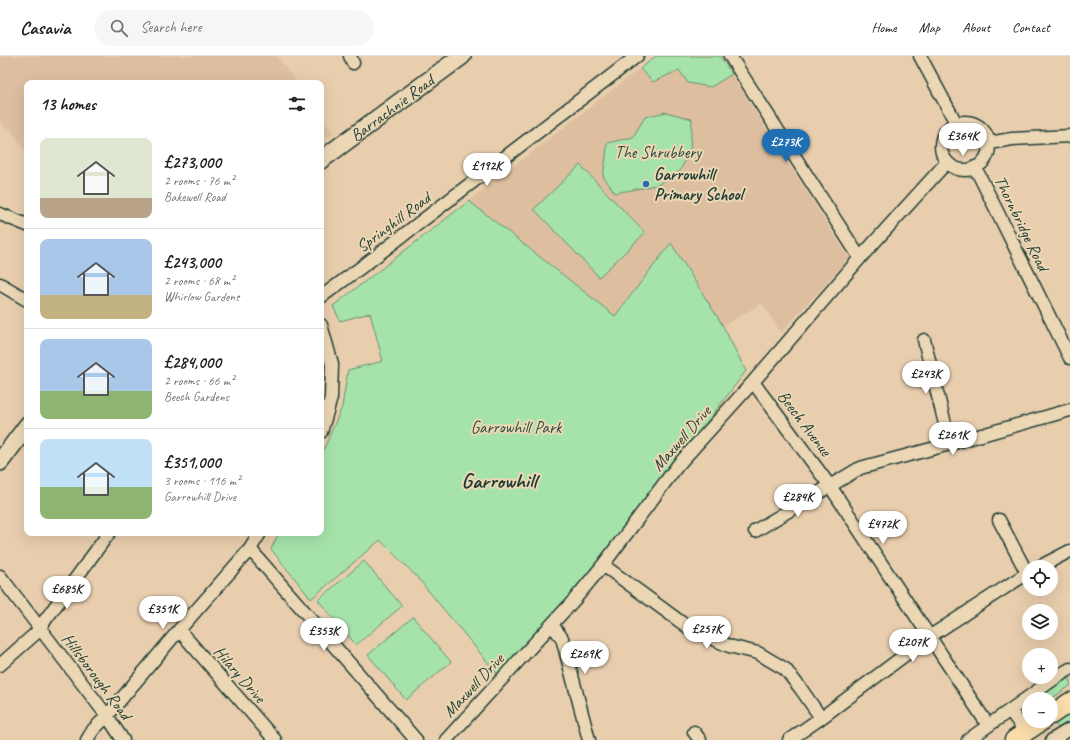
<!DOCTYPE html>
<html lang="en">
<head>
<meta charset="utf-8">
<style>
	:root { --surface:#fff; --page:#f6f6f6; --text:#222; --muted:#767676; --line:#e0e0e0; --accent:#1f6fb2 }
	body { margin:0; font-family:Caveat,sans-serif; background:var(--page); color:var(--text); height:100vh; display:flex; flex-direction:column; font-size:15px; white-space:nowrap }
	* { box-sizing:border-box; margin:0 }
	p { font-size:13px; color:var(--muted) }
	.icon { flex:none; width:22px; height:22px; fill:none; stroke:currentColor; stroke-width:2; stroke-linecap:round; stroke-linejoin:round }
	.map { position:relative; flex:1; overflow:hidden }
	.side { position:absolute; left:24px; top:24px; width:300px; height:456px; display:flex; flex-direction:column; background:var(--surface); border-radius:8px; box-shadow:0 4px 16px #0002 }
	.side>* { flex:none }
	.fabs { position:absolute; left:1022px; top:504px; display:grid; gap:8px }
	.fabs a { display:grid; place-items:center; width:36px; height:36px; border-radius:50%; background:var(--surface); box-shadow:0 4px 16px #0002; font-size:20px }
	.price { position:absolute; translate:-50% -34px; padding:0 9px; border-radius:14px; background:#fff; color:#222; font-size:13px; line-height:26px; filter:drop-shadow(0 1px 2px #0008) }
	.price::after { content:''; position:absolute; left:50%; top:24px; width:12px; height:9px; margin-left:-6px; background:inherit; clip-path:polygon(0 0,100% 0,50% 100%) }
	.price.active { background:var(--accent); color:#fff }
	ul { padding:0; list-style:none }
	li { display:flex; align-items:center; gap:12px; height:100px; padding:0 16px }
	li+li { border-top:1px solid var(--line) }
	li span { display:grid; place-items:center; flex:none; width:112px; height:80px; border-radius:8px; color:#555 }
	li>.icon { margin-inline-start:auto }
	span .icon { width:48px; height:48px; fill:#fffc; stroke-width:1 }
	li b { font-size:17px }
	h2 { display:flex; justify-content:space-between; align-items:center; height:48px; padding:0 16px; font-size:17px }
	header { display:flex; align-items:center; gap:24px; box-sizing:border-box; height:56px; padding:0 20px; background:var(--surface); border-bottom:1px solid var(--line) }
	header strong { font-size:19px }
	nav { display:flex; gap:22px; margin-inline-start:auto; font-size:14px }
	.search { width:280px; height:36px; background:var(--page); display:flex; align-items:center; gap:10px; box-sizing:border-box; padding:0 14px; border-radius:22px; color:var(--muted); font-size:15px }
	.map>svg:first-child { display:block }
	.built { fill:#ddbfa0 }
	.green { fill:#a6e3ab; stroke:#629070 }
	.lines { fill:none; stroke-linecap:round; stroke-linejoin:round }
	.street-casing { stroke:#1f3d34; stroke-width:15 }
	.secondary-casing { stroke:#1f3d34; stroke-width:20 }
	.primary-casing { stroke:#1f3d34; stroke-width:21 }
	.street { stroke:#ecd7b5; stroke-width:12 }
	.secondary { stroke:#ecd7b5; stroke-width:17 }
	.primary { stroke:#faddab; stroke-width:18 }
	.poi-dot { fill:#1f6fb2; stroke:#ecd7b5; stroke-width:1.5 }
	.labels { text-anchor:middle; stroke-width:4; stroke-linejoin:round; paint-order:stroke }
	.street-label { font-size:17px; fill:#1f3d34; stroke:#ecd7b5 }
	.park-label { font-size:17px; fill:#2c4e40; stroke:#ecd7b5 }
	.poi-label { font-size:17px; font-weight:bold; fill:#1f3d34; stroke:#ecd7b5; text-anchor:start }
	.district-label { font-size:21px; font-weight:bold; fill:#1f3d34; stroke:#ecd7b5 }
</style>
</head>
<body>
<header>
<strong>Casavia</strong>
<div class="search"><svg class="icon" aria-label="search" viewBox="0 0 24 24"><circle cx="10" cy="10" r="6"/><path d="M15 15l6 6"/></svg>Search here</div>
<nav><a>Home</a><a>Map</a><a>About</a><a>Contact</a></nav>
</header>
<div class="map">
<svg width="1070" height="684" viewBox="0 0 1070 684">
	<rect width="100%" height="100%" fill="#e9ceae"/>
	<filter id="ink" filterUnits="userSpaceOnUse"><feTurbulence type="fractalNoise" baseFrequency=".025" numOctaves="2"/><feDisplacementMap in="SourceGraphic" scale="8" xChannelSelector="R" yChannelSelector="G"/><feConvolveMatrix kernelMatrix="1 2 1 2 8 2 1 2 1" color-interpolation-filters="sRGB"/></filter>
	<g filter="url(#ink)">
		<path class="built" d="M0 0H277L297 27H27V97L9 71 6 73 0 65Z
			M656 0H720L849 202 781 277 762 247 723 270 671 188 616 260 469 145Z
			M321 61 333 77 321 86Z"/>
		<path class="green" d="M656 0H720L732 18 711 31 688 27 679 14 653 26 640 13Z
			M666 56 692 63 690 94 680 115 659 128 642 132 615 137 603 120 606 101 607 87 633 81 645 61Z
			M580 109 645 177 599 221 534 153Z
			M469 145 615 260 671 187 723 270 746 315 601 504 500 621 416 520 380 484 311 543 271 493 279 477H321V399L342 351 348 314 383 305 370 257 340 265 333 250Z
			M364 505 402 550 356 589 318 544Z
			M413 561 451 606 406 644 368 599Z
			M1070 621V630L1051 643H1036Z
			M1070 657V666L1060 673 1054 667Z"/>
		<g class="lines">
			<g class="street-casing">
				<path id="street" d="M350 0 353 7
					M730 0 860 202
					M920 0 956 67
					M941 90a24 24 0 1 1 48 0a24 24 0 1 1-48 0Z
					M989 87 1012 83 1070 80
					M975 111 1070 302
					M0 158 27 169
					M0 228 27 244
					M321 241 367 207 637 0
					M321 269 332 308 331 342 321 376
					M924 284 950 388
					M753 326 830 430 988 669
					M999 464 1027 517
					M755 475 860 412 950 388 1070 354
					M250 493 416 684
					M603 509 689 572 729 590 758 597 785 613 801 633 821 662
					M1039 511 1070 495
					M0 520 107 660 123 684
					M552 569 562 582 589 684
					M179 574 275 684
					M0 609 35 578 109 477
					M1010 654 1025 676
					M694 676 700 684
					M87 684 93 674 107 660 179 574 250 493 260 477
					M446 684 575 543 603 509 678 409 753 326 860 202 947 106
					M789 684 821 662 929 581 1029 516
					M968 684 1058 620 1070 613
					M1052 684 1070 673"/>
			</g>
			<g class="secondary-casing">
				<g id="secondary">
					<path id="s1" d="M321 104 462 0"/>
					<path d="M0 406 27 370"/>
				</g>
			</g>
			<g class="primary-casing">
				<path id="primary" d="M1051 659 1070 646
					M1014 684 1042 665"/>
			</g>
			<use href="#street" class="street"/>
			<use href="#secondary" class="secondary"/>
			<use href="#primary" class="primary"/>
		</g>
	</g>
	<circle class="poi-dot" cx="646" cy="128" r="4"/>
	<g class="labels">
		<g class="street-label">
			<text dy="6" stroke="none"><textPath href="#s1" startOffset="88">Barrachnie Road</textPath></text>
			<text transform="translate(393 166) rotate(-37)" y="6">Springhill Road</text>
			<text transform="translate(1022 167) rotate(64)" y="6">Thornbridge Road</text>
			<text transform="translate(805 367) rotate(53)" y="6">Beech Avenue</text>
			<text transform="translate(681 382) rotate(-49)" y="6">Maxwell Drive</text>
			<text transform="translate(240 618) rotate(49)" y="6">Hilary Drive</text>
			<text transform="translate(97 620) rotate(53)" y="6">Hillsborough Road</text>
			<text transform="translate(473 629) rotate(-47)" y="6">Maxwell Drive</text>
		</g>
		<g class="park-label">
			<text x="658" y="102">The Shrubbery</text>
			<text x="516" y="377">Garrowhill Park</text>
		</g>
		<g class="poi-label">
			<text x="654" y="124">Garrowhill<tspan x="654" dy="20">Primary School</tspan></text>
		</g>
		<g class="district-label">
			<text x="499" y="432">Garrowhill</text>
		</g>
	</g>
</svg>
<div class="fabs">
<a><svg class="icon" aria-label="locate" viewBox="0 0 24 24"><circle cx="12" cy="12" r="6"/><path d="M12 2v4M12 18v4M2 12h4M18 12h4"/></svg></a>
<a><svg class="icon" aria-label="layers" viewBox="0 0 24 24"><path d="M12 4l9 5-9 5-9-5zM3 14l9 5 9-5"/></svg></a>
<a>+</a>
<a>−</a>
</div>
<b class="price" style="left:963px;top:101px">£364K</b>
<b class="price active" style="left:786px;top:107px">£273K</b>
<b class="price" style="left:487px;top:131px">£192K</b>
<b class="price" style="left:926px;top:339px">£243K</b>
<b class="price" style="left:953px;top:400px">£261K</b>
<b class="price" style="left:798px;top:462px">£284K</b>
<b class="price" style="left:883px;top:489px">£472K</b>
<b class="price" style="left:67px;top:554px">£685K</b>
<b class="price" style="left:163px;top:574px">£351K</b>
<b class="price" style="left:707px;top:594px">£257K</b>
<b class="price" style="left:324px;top:596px">£353K</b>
<b class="price" style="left:913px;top:607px">£207K</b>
<b class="price" style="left:585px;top:619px">£269K</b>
<section class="side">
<h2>13 homes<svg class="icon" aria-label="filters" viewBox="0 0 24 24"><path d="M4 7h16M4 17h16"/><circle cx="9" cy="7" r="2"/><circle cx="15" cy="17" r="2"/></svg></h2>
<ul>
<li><span style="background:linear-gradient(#dfe7d0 75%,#b9a48a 0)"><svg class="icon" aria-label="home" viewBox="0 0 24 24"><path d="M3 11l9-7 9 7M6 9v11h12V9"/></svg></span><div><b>£273,000</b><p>2 rooms · 76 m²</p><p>Bakewell Road</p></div></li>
<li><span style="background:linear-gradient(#a9c7e8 70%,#c2b280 0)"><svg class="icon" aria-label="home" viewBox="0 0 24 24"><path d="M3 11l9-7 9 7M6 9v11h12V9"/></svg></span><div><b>£243,000</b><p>2 rooms · 68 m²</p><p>Whirlow Gardens</p></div></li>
<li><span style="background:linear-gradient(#a9c7e8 65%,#8fb573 0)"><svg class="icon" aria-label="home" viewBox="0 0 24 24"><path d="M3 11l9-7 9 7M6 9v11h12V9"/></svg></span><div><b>£284,000</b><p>2 rooms · 66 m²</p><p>Beech Gardens</p></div></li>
<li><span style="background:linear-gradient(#bfe0f5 60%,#8fb573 0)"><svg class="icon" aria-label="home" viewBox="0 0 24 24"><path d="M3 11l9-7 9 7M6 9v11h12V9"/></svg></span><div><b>£351,000</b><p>3 rooms · 116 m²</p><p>Garrowhill Drive</p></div></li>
</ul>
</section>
</div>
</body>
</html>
